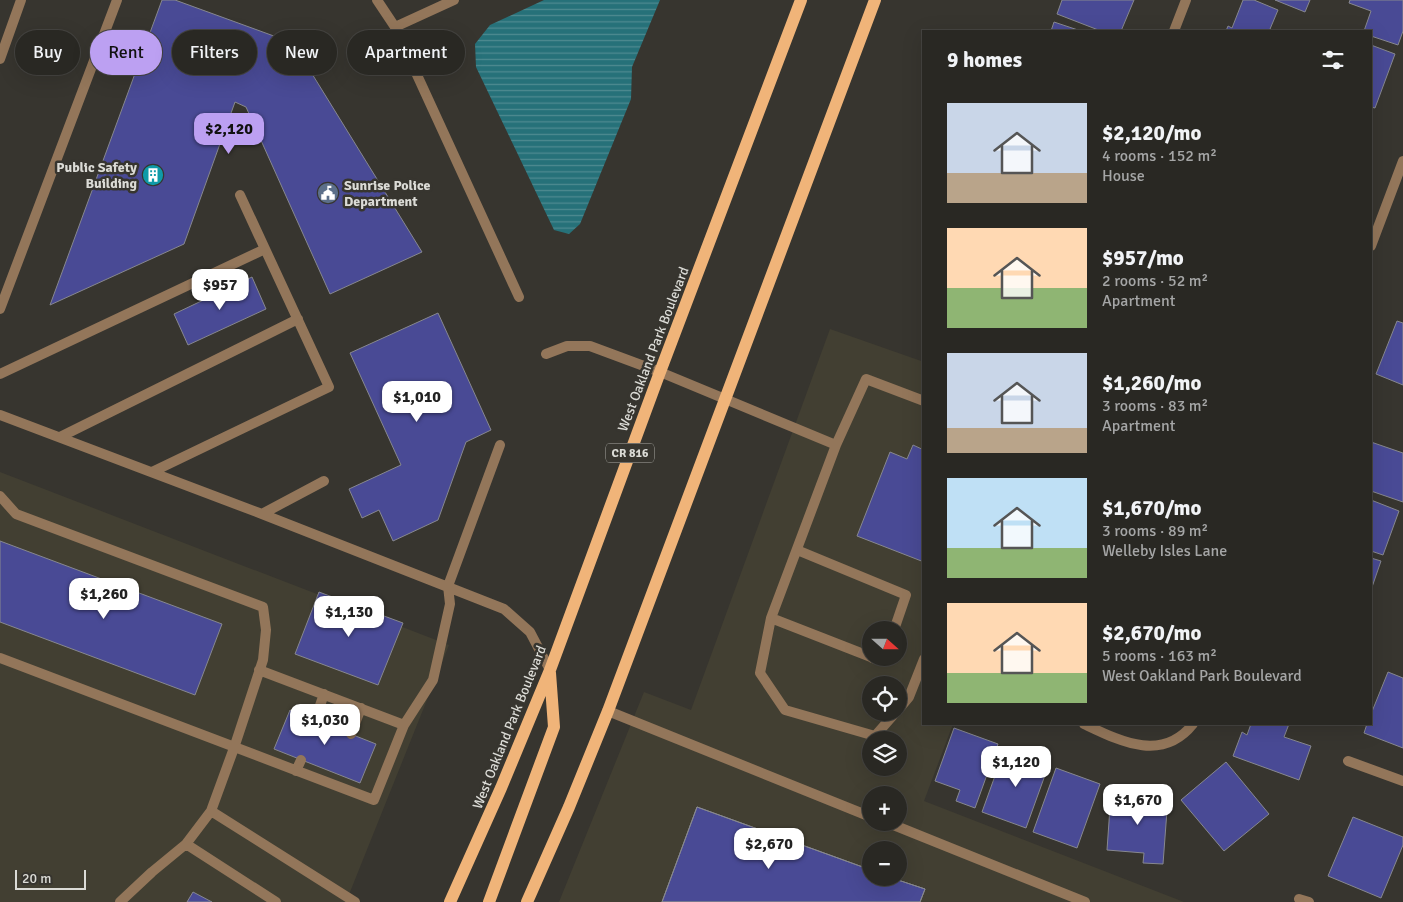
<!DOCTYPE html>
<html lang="en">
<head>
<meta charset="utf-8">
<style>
	:root { --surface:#292823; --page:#31302b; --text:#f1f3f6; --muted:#a5a6a6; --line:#454441; --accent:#bca0f2 }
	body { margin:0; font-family:Signika,sans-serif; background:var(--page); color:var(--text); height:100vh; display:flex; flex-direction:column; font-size:19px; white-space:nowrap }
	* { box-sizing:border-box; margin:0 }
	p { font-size:16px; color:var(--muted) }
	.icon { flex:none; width:28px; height:28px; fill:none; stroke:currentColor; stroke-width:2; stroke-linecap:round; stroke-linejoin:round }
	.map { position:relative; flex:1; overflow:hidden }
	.panel { position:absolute; left:922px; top:30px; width:450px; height:695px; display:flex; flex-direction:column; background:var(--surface); border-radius:0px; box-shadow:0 5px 20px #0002,0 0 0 1px var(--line) }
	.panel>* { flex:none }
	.hud { position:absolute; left:15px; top:30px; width:475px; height:45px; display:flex; gap:10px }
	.needle { width:32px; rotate:111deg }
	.fabs { position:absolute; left:862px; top:621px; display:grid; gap:10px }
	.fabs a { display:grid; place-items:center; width:45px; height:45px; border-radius:50%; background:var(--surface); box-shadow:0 5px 20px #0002,0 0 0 1px var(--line); font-size:25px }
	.scale { position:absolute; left:15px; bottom:12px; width:71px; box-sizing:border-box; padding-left:5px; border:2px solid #dbdbd6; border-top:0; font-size:14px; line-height:18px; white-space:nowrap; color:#dbdbd6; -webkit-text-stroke:4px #37352f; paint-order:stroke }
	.price { position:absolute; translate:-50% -42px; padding:0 11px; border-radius:10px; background:#fff; color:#222; font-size:16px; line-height:32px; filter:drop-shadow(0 1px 2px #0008) }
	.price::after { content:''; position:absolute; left:50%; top:30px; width:15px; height:11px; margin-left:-8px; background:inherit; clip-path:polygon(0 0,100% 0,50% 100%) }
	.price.current { background:var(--accent); color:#111 }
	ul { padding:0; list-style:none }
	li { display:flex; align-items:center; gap:15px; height:125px; padding:0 25px }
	li span { display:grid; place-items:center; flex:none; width:140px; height:100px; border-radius:0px; color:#555 }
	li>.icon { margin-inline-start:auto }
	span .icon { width:60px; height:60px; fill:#fffc; stroke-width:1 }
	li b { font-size:21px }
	h2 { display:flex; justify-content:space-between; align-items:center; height:60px; padding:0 25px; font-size:21px }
	.pill { padding:0 18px; border-radius:22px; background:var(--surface); box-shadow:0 5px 20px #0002,0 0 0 1px var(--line); font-size:18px; line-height:45px }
	.pill.current { background:var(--accent); color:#111 }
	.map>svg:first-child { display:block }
	.built { fill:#423f32; fill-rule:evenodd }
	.water { fill:url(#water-rules) }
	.building { fill:#494a95; stroke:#87888f }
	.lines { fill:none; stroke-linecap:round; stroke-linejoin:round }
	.lane { stroke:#93765a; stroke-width:10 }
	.street { stroke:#93765a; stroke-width:10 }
	.primary { stroke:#f0b479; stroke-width:12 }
	.labels { text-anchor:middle; stroke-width:5; stroke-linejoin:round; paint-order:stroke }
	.shield { fill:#37352f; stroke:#aaa9a4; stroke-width:1 }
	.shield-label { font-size:12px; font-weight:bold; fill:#dbdbd6 }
	.poi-label { font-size:14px; font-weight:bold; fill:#dbdbd6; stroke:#37352f; text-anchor:end }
	.street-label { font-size:14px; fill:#dbdbd6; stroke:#37352f }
</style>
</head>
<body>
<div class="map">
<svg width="1403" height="902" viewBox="0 0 1403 902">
	<defs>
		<pattern id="water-rules" width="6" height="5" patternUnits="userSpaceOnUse" patternTransform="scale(1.25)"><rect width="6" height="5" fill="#267179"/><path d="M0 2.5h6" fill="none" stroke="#4f8b91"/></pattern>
	</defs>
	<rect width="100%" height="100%" fill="#37352f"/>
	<path class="built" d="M830 329 924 362V724H953L924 801 1184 902H559L644 692 691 710ZM871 630H899V658H871ZM871 685H899V712H871ZM871 740H899V768H871ZM871 795H899V822H871ZM871 850H899V878H871Z
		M0 472 449 645 346 902H0Z"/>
	<path class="water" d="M544 0H660L632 67 631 99 580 224 569 234 554 230 476 67 475 44 490 25Z"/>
	<path class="building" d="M162 0H175L293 43 422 252 330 294 246 107 235 102 184 244 50 305Z
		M1062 0H1134L1121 31H1101L1057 14Z
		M1243 0H1254L1278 10 1270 29 1275 31H1226L1228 26 1232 28Z
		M1275 0H1310L1305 12Z
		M1350 0H1403V31L1398 45 1371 36V31H1364L1371 11 1349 3Z
		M1054 22 1081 31H1051Z
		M1371 45 1395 54 1375 108 1371 107Z
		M252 277 266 309 188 345 174 314Z
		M438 313 491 430 466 442 438 520 393 541 379 510 362 518 349 489 401 465 350 353Z
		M1397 321 1403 323V385L1376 374Z
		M1371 442 1403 453V502L1371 491Z
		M913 445 924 450V562L857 536 890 452 907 459Z
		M1371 500 1399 511 1383 555 1371 551Z
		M0 541 222 624 195 695 0 622Z
		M1371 558 1381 561 1371 590Z
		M319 592 403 623 378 685 295 654Z
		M1388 672 1403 678V748L1364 733 1367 724H1371V714Z
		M290 710 376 744 360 783 274 749Z
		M1251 724H1289L1284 737 1311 746 1299 780 1233 756 1242 732 1247 735Z
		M954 728 998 744 975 808 956 801 960 790 935 781Z
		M1005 748 1049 764 1026 828 982 812Z
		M1226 762 1269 814 1224 851 1181 800Z
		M1056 768 1100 784 1077 848 1033 832Z
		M1111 793 1168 797 1163 864 1143 863 1144 853 1107 850Z
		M697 807 871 870V878H892L925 889 920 902H662Z
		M697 807 871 870V878H892L925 889 920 902H662Z
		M1353 817 1403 837V845L1381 898 1328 876Z
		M193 892 212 902H187Z"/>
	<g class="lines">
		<path class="lane" d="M377 0 395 27 519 297
			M395 27 454 0
			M0 59 21 0
			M0 309 117 0
			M546 354 567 346H590L660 372 836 445
			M0 374 265 249
			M0 415 262 514 504 609 530 632 550 670
			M60 437 298 319
			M152 472 329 387 240 195
			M0 496 16 514 263 607 266 630 263 660 234 748 211 811 186 844 152 872 120 902
			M262 514 324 481
			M797 550 906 595 894 630
			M771 618 760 673 785 710 875 736 896 712
			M871 657 771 618 836 445 866 379 924 401
			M0 658 374 800 404 725 259 670
			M872 658 882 661 883 658
			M899 709 909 697 924 659
			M608 711 871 817
			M315 720 324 694
			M404 725 433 680 450 604 448 586 500 445
			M351 734 361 708
			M1348 761 1403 781
			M296 771 301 760
			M211 811 355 902
			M886 822 1085 902
			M186 844 276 902
			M1299 899 1309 902"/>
		<path class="street" d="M1174 31 1186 0
			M1371 246 1403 161
			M1084 724C1120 741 1162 763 1193 724"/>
		<path class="primary" d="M450 902 501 788 550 670 660 372 801 0
			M489 902 554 727 550 673
			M527 902 569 807 608 711 875 0"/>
	</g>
	<defs>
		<g id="building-disc" transform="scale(1.125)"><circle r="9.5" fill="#0f9aa8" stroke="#37352f"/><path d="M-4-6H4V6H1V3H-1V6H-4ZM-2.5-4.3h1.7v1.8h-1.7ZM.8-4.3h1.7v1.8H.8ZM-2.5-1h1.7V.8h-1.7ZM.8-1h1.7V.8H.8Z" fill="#fff"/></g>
		<g id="civic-disc" transform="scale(1.125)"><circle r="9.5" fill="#5c6f8a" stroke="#37352f"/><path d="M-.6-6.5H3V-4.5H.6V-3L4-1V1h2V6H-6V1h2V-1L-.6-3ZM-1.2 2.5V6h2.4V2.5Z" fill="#fff"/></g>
	</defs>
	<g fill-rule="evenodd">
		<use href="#building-disc" x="153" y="175"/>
		<use href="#civic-disc" x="328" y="193"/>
	</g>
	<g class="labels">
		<rect class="shield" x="606" y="443.5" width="48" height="19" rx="4"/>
		<g class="shield-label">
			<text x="630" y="457">CR 816</text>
		</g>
		<g class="poi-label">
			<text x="137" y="172">Public Safety<tspan x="137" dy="16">Building</tspan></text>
			<text x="344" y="190" text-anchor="start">Sunrise Police<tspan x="344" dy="16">Department</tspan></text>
		</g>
		<g class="street-label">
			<text transform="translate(653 349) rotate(-69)" y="5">West Oakland Park Boulevard</text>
			<text transform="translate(509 727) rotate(-68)" y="5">West Oakland Park Boulevard</text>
		</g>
	</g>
</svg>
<div class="fabs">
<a><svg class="needle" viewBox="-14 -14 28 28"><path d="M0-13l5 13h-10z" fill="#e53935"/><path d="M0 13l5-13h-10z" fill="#a5a6a6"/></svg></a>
<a><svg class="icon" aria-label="locate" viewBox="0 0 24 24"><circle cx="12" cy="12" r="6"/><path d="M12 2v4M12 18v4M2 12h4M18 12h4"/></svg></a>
<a><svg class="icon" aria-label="layers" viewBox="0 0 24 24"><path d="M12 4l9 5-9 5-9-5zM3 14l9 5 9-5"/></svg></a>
<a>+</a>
<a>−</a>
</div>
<div class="scale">20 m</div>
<b class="price current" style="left:229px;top:155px">$2,120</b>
<b class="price" style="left:220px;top:311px">$957</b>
<b class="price" style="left:417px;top:423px">$1,010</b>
<b class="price" style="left:104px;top:620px">$1,260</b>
<b class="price" style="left:349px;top:638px">$1,130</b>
<b class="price" style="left:325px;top:746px">$1,030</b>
<b class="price" style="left:1016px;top:788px">$1,120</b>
<b class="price" style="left:1138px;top:826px">$1,670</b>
<b class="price" style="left:769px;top:870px">$2,670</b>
<div class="hud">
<a class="pill">Buy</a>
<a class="pill current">Rent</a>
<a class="pill">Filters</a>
<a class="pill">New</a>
<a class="pill">Apartment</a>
</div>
<section class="panel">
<h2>9 homes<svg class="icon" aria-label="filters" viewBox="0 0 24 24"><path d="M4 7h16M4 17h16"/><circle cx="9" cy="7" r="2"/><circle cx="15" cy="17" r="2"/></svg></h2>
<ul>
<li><span style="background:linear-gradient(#c9d6e8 70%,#b9a48a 0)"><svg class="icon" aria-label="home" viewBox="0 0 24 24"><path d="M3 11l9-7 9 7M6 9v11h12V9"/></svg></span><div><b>$2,120/mo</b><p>4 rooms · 152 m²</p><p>House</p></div></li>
<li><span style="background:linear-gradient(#ffd9b3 60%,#8fb573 0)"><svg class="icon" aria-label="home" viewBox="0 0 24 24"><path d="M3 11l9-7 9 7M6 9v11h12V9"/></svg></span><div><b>$957/mo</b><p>2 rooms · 52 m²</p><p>Apartment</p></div></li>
<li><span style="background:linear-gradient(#c9d6e8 75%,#b9a48a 0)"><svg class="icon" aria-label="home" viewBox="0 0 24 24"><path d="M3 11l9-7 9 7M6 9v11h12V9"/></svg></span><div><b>$1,260/mo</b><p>3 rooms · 83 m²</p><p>Apartment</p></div></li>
<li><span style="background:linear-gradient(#bfe0f5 70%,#8fb573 0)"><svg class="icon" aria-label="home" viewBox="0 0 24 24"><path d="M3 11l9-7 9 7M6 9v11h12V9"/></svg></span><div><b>$1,670/mo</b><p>3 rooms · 89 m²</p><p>Welleby Isles Lane</p></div></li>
<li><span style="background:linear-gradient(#ffd9b3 70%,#8fb573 0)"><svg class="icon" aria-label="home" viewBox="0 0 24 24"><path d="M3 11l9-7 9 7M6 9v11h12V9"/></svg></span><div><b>$2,670/mo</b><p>5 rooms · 163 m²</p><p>West Oakland Park Boulevard</p></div></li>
</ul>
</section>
</div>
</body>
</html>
